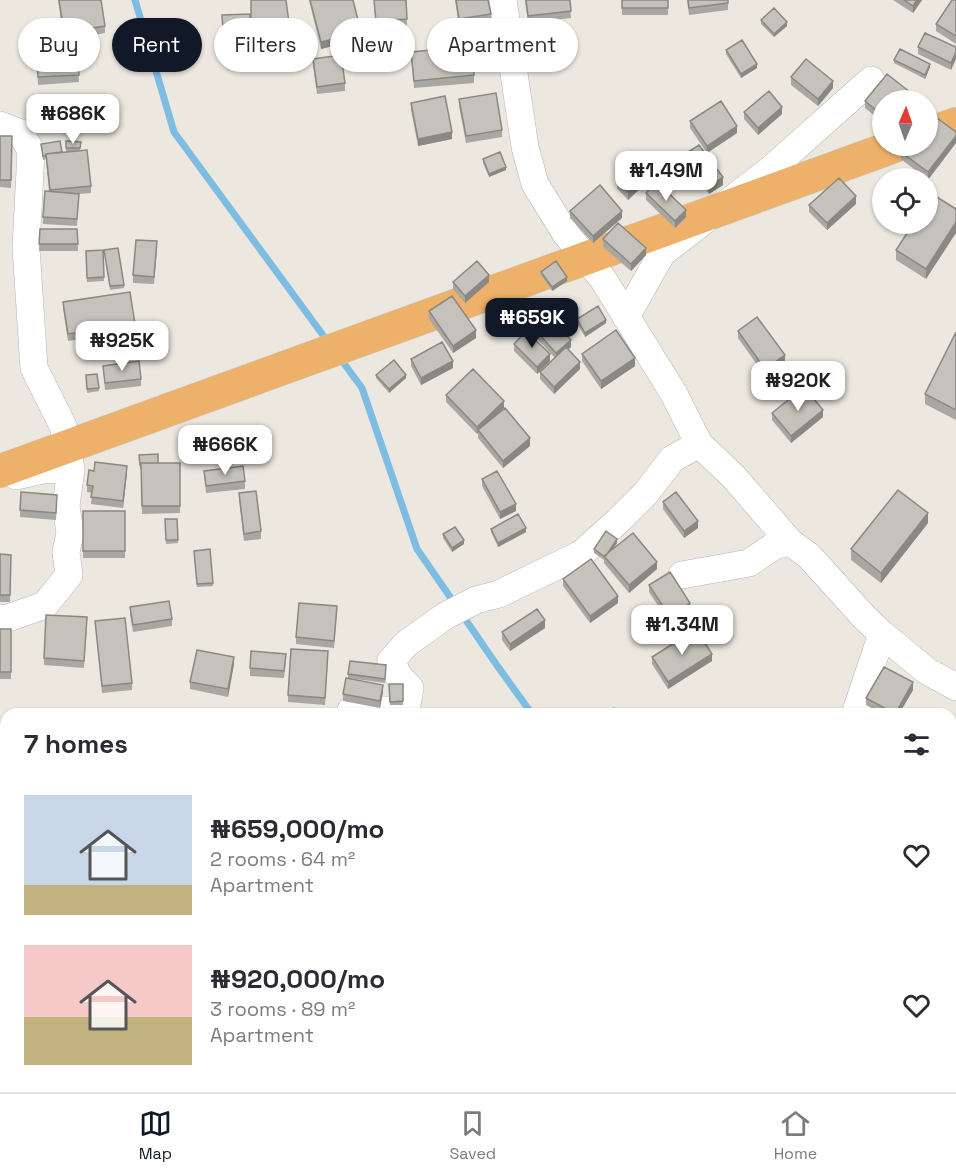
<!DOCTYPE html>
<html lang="en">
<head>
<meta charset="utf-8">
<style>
	:root { --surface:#fff; --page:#f2f2f3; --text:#2b2b33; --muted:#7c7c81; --line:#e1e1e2; --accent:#111827 }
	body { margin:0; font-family:"Space Grotesk",sans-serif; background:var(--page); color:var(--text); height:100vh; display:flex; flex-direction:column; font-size:22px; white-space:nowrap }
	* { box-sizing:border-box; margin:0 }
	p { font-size:20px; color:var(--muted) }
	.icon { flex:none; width:33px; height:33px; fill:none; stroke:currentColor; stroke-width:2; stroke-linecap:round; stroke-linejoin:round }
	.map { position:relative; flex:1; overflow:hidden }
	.side { position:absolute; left:0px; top:708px; width:957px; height:384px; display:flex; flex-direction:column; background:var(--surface); border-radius:18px 18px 0 0; box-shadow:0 2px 4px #0004 }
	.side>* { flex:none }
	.top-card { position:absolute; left:18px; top:18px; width:600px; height:54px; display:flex; gap:12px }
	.needle { width:39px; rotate:2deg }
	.fabs { position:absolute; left:872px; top:90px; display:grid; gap:12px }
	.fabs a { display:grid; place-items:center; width:66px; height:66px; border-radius:50%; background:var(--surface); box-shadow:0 2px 4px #0004; font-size:30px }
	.price { position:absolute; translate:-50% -51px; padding:0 14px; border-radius:12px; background:#fff; color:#222; font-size:20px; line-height:39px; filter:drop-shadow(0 2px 3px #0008) }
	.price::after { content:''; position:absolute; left:50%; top:36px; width:18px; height:14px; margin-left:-9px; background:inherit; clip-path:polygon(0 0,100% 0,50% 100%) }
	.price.selected { background:var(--accent); color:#fff }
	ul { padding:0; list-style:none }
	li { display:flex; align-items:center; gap:18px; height:150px; padding:0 24px }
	li span { display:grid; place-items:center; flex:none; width:168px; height:120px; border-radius:0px; color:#555 }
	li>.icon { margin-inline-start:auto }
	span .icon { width:72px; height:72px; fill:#fffc; stroke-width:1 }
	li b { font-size:26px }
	h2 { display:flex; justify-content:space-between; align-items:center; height:72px; padding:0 24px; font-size:26px }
	.pill { padding:0 21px; border-radius:27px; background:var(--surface); box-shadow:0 2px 4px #0004; font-size:21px; line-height:54px }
	.pill.selected { background:var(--accent); color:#fff }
	.menu { display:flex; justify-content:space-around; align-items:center; height:84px; border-top:2px solid var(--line); background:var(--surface); font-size:16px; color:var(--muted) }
	.menu a { display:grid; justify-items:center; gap:3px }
	.menu .selected { color:var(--accent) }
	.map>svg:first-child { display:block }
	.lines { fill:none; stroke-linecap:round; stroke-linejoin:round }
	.stream { stroke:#7ebde2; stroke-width:7 }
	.minor-casing { stroke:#b3b4be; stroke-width:28 }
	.highway-casing { stroke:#c8c8c8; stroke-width:34 }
	.minor { stroke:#fff; stroke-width:27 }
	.highway { stroke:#edb169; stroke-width:33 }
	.wall { fill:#a9a7a1 }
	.shaded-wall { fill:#8a8883 }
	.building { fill:#c5c2bb; stroke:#8a8883; stroke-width:1.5 }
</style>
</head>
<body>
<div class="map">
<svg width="956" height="1092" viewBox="0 0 956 1092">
	<rect width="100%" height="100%" fill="#ece8e0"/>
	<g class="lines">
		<path class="stream" d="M135 0 174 132 328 342
			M340 358 362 388 417 549 455 604
			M461 613 496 664 532 714
			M890 1086 902 1092"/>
		<g class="minor-casing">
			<path id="minor" d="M503 0 525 147 535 184 566 234 603 279 674 394 699 444
				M0 125 21 133 31 151 26 248 34 368 63 426 71 469 42 470 16 476
				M626 317 662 253 770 170 871 80
				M682 575 749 563 774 546 790 542 809 556 865 618 882 634 927 671 956 687
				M0 618 5 619 45 605 69 575 66 552 70 533 66 506 71 469
				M354 714 351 710H406L410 688 399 677 391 661 406 644 445 616 476 600 499 594 581 554 618 521 646 493 672 459 699 444 733 476 790 542
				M855 714 882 634
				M0 921 6 933
				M951 1003 956 994"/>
		</g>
		<g class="highway-casing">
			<path id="highway" d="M927 134 956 124
				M0 471 895 146"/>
		</g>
		<use href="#minor" class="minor"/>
		<use href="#highway" class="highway"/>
	</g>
	<path class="wall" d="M58 0H101L105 26V33L77 38 79 82 38 85 36 42H30L29 28 48 37 63 36Z
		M251 0 289 23V30L251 34 223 35 222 15 251 30Z
		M309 0H353L361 39 321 49Z
		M374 0H406L407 26 376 29Z
		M455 0H488L491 14V22L459 27Z
		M525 0H570L571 18 528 23Z
		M622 0H668V15H622Z
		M687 0H728V10L689 15Z
		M893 0H922L913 13Z
		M956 0V44L936 31V24Z
		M761 20 787 26 774 37 761 24Z
		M918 47H956L951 70 918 54Z
		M726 50 757 68 741 78 726 54Z
		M411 52 474 75V83L414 88Z
		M313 59 345 83V91L317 94 313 66Z
		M894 60 930 67 925 79 894 63Z
		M791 77 833 88 818 106 791 85Z
		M459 99 502 130V137L466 143 459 106Z
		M882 100V122L865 108V101Z
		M411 103 452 139 418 146 411 110Z
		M744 112 782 114 758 135 744 119Z
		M930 113 928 180 901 159V152Z
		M690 121 737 133 707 153 690 128Z
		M0 136H12L11 188 0 187Z
		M66 141 81 142 80 150 91 186V193L79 194 77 226 43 224V217L49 191 46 159 43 160 41 144 62 152H66Z
		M685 154 723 185 709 194 685 162Z
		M483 159 506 170 489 177 483 163Z
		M654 175 628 200 617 188V181Z
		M646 193 686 217 675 228 646 200Z
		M856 204 827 230 809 212V205Z
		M956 209 926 279 896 260V250Z
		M570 211 622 218 593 243 570 218Z
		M40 229H77L78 251H39Z
		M603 239 646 255 631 271 603 247Z
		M157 248 154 284 133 283V275Z
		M103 250 104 281 87 282 86 251Z
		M104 250 124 285V288L110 290Z
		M541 272 567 281 552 291 541 275Z
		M453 282H489L465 303 453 289Z
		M63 302 135 324V331L68 341 63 309Z
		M429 311 476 338 453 353 429 319Z
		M577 319 606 323 585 337 577 323Z
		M530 324 571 347 568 350 580 369 554 394 540 379V372L555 358 530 331Z
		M738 331 785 362 765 376 738 338Z
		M956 332V420L925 404V394Z
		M514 344 550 361 537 374 514 351Z
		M582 354 635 366 601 389 582 361Z
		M411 359 453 368 421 385 411 366Z
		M103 366 141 379V386L105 390Z
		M86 375 99 388V391L87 393Z
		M376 375 406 378 389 393 376 378Z
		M446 395 504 408 494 417 530 446 503 468 478 438V433L477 434 446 402Z
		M772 413 823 417 791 443 772 420Z
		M139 455 158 463H180V513L142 514 141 469H140Z
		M204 471 245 481V489L206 493Z
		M127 473 123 508 91 504 92 493 87 492V485Z
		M482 479 516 511 500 519 482 486Z
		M21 492 57 502 56 520 20 517Z
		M239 493 261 531V539L244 541 239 500Z
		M663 502 698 528 684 538 663 509Z
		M83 511H125V558H83Z
		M165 519H177L178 543 166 544Z
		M928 523 881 583 851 560V549Z
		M491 529 526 532 498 547 491 532Z
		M443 534 464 544 452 552 443 538Z
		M617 543 613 549 657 569 629 593 604 563V560L594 553V549Z
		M210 549 213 586 197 587 194 551Z
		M0 554 11 555 10 602H0Z
		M563 579 618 603 590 623 563 586Z
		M649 585 690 611 670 624 649 592Z
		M130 607 172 619V626L133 632 130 615Z
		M337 613 334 648 296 644V637Z
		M95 621 132 683V690L102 693Z
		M87 624 84 668 44 665V658Z
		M545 628 510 651 502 640V632Z
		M0 629H11V679H0Z
		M652 657 712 661 668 689 652 664Z
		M328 658 325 705 288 702V695Z
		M286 661 284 678 250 676V668Z
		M234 664 228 697 190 689V682Z
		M386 669 385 683 348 678V674Z
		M389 684H403V705H390Z
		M913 690 899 714H882L866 705V698Z
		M383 692 380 708 343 701V694Z
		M0 805H6V853H0Z"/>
	<path class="shaded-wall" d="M917 0H922L913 13V6Z
		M787 22V26L774 37V34Z
		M361 32V39L321 49V42Z
		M956 52V59L951 70V63Z
		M757 64V68L741 78V74Z
		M930 64V67L925 79V75Z
		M833 81V88L818 106V99Z
		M782 107V114L758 135V128Z
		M737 126V133L707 153V146Z
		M452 132V139L418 146V139Z
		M956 136V143L928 180V172Z
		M506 167V170L489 177V174Z
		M654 168V175L628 200V192Z
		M723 177V185L709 194V187Z
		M856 196V204L827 230V223Z
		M686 210V217L675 228V221Z
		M622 211V218L593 243V236Z
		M956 222V233L926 279V269Z
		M646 248V255L631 271V264Z
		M489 275V282L465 303V296Z
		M567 277V281L552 291V287Z
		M606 320V323L585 337V333Z
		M476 330V338L453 353V346Z
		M571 340V347L556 360V353Z
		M550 354V361L537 374V367Z
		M785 355V362L765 376V369Z
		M635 358V366L601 389V381Z
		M453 361V368L421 385V378Z
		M580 362V369L554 394V387Z
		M406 375V378L389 393V389Z
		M504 401V408L479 432 478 430V433L477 434V427Z
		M823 410V417L791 443V436Z
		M530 438V446L503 468V461Z
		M127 466V473L123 508V501Z
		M516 504V511L500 519V512Z
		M928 513V523L881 583V573Z
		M698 521V528L684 538V531Z
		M526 528V532L498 547V543Z
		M617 539V543L606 559 605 557Z
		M464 540V544L452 552V548Z
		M657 562V569L629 593V585Z
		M618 596V603L590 623V616Z
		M690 603V611L670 624V617Z
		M545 620V628L510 651V644Z
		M712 654V661L668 689V682Z
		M234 657V664L228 697V689Z
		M913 682V690L899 714H895Z
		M383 685V692L380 708V701Z
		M956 796V807L951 817V807Z
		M6 978V985L0 988V980Z"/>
	<path class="building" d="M59 0H101L105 26 64 32Z
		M251 0H286L289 23 251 27Z
		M310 0H353L361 32 321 42Z
		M374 0H406L407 19 376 21Z
		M456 0H488L491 14 459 19Z
		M526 0H570L571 11 528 16Z
		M622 0H668V8H622Z
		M688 0H728V3L689 8Z
		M904 0H917L913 6Z
		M952 0H956V36L936 24Z
		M774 8 787 22 774 34 761 20Z
		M250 14 251 30 223 31 222 15Z
		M47 27 48 37 30 39 29 28Z
		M925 33 956 47V52L951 63 918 47Z
		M76 35 79 75 38 77 36 38Z
		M742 40 757 64 741 74 726 50Z
		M472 46 474 75 414 81 411 52Z
		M900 49 930 64 925 75 894 60Z
		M341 55 345 83 317 87 313 59Z
		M806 59 833 81 818 99 791 77Z
		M887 74 920 100H882V115L865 101Z
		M769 91 782 107 758 128 744 112Z
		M496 93 502 130 466 136 459 99Z
		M445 96 452 132 418 139 411 103Z
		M721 101 737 126 707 146 690 121Z
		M930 113 956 132V136L928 172 901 152 906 146H927V117Z
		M0 136H12L11 180H0Z
		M60 141 62 152 46 154V156H43L41 144Z
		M66 141 81 142 80 148H66Z
		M699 145 723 177 709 187 685 154Z
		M87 150 91 186 50 190 46 154Z
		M500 152 506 167 489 174 483 159Z
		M642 156 654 168 628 192 617 181Z
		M839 178 856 196 827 223 809 205Z
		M657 182 686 210 675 221 646 193Z
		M600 185 622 211 593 236 570 211Z
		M45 191 79 194 77 219 43 217Z
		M932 194 956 209V222L926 269 896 250 913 224H927V202Z
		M618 223 646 248 631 264 603 239Z
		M40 229H77L78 244H39Z
		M136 240 157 241 154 277 133 275Z
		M118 248 124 285 110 286 104 250Z
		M103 250 104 277 87 278 86 251Z
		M477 261 489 275 465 296 453 282Z
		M556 261 567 277 552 287 541 272Z
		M130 292 135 324 68 334 63 302Z
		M452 296 476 330 453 346 429 311Z
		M598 306 606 320 585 333 577 319Z
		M544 311 571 340 556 353 530 324Z
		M757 317 785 355 765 369 738 331Z
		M616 330 635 358 601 381 582 354Z
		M526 331 550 354 537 367 514 344Z
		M956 332V410L925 394Z
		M442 342 453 361 421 378 411 359Z
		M566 347 580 362 554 387 540 372Z
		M394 360 406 375 389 389 376 375Z
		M139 361 141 379 105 383 103 366Z
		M473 369 504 401 477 427 446 395Z
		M97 374 99 388 87 389 86 375Z
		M804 387 823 410 791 436 772 413Z
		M505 408 530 438 503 461 478 430Z
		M158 454V463H141V465H140L139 455Z
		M95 462 127 466 123 501 91 497 93 486 87 485 89 470 94 471Z
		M141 463H180V506H142Z
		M243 466 245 481 206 486 204 471Z
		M497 471 516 504 500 512 482 479Z
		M898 490 928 513 881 573 851 549Z
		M256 491 261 531 244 534 239 493Z
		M21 492 57 495 56 513 20 510Z
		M676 492 698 521 684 531 663 502Z
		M83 511H125V551H83Z
		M518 514 526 528 498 543 491 529Z
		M165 519H177L178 540H166Z
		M455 527 464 540 452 548 443 534Z
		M606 531 617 539 605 557 594 549Z
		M633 533 657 562 629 585 604 556Z
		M210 549 213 583 197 584 194 551Z
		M0 554 11 555 10 595H0Z
		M591 559 618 596 590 616 563 579Z
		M670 572 690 603 670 617 649 585Z
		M169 601 172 619 133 625 130 607Z
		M299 603 337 606 334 641 296 637Z
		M537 609 545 620 510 644 502 632Z
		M46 615 87 617 84 661 44 658Z
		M125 618 132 683 102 686 95 621Z
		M0 629H11V672H0Z
		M696 629 712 654 668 682 652 657Z
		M291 649 328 651 325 698 288 695Z
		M197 650 234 657 228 689 190 682Z
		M251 651 286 654 284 671 250 668Z
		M350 661 386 665 385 679 348 674Z
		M884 667 913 682 895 714 866 698Z
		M346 678 383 685 380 701 343 694Z
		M389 684H403V701L390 702Z
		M614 708 620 714H607Z
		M350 710 351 714H332Z
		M951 730 956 733V796L951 807Z
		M0 805H6V846H0Z
		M0 948 6 967V978L0 980Z
		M419 1086H427L429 1092H416L415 1089Z"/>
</svg>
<div class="fabs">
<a><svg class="needle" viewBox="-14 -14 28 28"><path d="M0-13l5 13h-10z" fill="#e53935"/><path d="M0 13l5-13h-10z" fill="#7c7c81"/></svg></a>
<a><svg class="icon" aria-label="locate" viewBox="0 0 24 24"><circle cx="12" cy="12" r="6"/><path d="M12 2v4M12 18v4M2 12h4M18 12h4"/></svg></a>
</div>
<b class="price" style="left:73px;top:145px">₦686K</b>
<b class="price" style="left:666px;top:202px">₦1.49M</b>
<b class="price selected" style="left:532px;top:349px">₦659K</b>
<b class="price" style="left:122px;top:372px">₦925K</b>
<b class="price" style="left:798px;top:412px">₦920K</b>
<b class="price" style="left:225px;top:476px">₦666K</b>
<b class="price" style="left:682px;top:656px">₦1.34M</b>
<div class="top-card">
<a class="pill">Buy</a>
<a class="pill selected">Rent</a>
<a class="pill">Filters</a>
<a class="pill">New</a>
<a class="pill">Apartment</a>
</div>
<section class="side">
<h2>7 homes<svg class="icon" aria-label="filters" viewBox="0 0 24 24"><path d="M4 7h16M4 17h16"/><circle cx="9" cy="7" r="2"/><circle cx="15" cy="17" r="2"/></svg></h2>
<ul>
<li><span style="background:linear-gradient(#c9d6e8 75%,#c2b280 0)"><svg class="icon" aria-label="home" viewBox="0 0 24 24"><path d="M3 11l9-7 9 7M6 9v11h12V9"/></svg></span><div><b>₦659,000/mo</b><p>2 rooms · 64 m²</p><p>Apartment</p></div><svg class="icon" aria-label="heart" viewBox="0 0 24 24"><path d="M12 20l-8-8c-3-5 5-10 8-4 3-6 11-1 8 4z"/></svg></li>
<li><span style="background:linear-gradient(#f6c9c9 60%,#c2b280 0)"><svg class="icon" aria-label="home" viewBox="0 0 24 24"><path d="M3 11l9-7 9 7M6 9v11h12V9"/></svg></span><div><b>₦920,000/mo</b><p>3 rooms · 89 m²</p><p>Apartment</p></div><svg class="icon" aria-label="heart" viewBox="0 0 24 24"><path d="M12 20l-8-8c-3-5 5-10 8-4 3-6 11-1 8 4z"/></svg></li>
</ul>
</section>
</div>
<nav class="menu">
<a class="selected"><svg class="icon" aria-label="map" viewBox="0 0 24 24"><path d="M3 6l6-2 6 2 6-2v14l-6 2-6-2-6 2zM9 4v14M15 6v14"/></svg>Map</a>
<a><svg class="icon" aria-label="saved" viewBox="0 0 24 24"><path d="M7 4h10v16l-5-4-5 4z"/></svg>Saved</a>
<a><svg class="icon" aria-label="home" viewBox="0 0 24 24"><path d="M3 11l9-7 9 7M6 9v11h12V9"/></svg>Home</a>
</nav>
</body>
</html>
